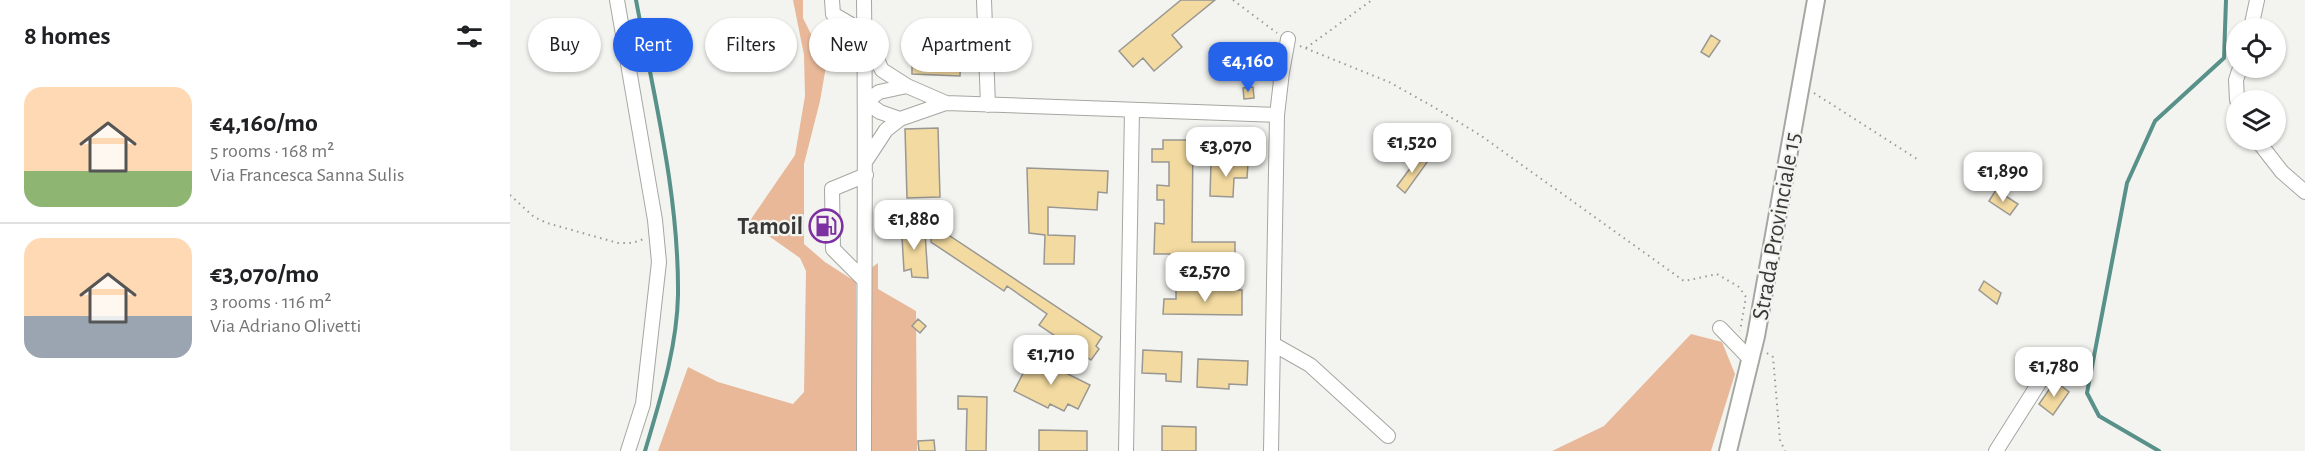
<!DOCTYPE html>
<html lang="en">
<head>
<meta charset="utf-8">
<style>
	:root { --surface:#fff; --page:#f2f2f2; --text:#202124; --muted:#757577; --line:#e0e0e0; --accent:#2563eb }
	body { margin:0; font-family:"Alegreya Sans",sans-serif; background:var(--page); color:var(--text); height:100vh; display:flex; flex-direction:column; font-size:22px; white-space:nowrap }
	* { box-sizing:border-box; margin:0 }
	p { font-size:20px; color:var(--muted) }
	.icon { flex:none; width:33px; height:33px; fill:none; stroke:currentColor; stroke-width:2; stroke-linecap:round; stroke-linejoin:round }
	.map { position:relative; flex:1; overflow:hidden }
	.details { display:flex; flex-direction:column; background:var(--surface); width:510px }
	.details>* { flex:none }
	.hud { position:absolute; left:18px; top:18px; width:570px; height:54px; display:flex; gap:12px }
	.fabs { position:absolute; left:1716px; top:18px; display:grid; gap:12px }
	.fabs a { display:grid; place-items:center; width:60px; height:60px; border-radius:50%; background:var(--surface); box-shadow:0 2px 4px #0004; font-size:30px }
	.price { position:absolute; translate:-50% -51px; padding:0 14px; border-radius:12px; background:#fff; color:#222; font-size:20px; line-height:39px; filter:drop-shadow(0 2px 3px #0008) }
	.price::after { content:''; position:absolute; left:50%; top:36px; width:18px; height:14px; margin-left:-9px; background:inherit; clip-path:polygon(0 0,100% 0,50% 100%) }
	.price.active { background:var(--accent); color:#fff }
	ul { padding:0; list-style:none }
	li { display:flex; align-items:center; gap:18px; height:150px; padding:0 24px }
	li+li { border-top:2px solid var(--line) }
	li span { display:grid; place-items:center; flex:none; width:168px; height:120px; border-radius:18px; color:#555 }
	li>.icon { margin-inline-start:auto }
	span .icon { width:72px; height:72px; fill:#fffc; stroke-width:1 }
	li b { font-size:26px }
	h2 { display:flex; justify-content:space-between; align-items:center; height:72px; padding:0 24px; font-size:26px }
	.pill { padding:0 21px; border-radius:27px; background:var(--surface); box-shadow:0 2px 4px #0004; font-size:21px; line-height:54px }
	.pill.active { background:var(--accent); color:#fff }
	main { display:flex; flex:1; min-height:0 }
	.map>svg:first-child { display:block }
	.green { fill:#e8b899 }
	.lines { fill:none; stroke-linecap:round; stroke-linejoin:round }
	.stream { stroke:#58908a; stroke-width:4 }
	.building { fill:#f3daa0; stroke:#999792; stroke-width:1.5 }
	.minor-casing { stroke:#a5a7a1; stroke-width:16 }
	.major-casing { stroke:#a5a7a1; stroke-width:20 }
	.path { stroke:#999a96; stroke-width:2; stroke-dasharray:1.5 4.5; stroke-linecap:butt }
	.minor { stroke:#fff; stroke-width:14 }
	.major { stroke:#fff; stroke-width:16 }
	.labels { text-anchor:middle; stroke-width:4.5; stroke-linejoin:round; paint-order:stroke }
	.poi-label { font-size:24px; font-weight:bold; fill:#383937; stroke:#f3f4ef; text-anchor:end }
	.street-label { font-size:24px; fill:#383937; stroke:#f3f4ef }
</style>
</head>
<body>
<main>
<section class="details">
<h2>8 homes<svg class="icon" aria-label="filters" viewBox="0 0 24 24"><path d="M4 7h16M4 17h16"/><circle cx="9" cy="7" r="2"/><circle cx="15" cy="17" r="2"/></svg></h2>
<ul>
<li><span style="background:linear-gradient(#ffd9b3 70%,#8fb573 0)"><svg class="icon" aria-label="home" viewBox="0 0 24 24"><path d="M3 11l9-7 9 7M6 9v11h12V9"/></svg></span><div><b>€4,160/mo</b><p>5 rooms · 168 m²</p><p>Via Francesca Sanna Sulis</p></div></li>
<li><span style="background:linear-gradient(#ffd9b3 65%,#9aa5b1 0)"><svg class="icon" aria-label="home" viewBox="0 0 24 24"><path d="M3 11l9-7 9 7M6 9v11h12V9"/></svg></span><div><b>€3,070/mo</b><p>3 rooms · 116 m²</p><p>Via Adriano Olivetti</p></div></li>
</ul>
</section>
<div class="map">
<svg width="1795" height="451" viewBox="0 0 1795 451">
	<rect width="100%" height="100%" fill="#f3f4ef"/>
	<path class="green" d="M283 0H293V18L301 34 339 44V52L319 49 310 101 294 164V244L315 262 346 282V451H148L178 367 208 382 283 404 294 392 296 271 290 258 239 222 285 155 295 96 294 55Z
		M368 263V289L406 311 407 451H361V268Z
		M1181 334 1212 342 1225 374 1201 451H1042L1094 426Z"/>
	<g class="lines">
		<path class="stream" d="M126 0C144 97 169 195 168 295 167 348 150 400 135 451
			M1649 451 1589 416 1577 393 1617 183 1645 121 1714 58 1716 0"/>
	</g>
	<path class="building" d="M671 0H705L662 35 672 47 644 71 633 58 623 67 609 51Z
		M1201 35 1210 41 1199 57 1191 52Z
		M402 43 451 44 450 76 402 74Z
		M743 87 744 98 734 99 733 88Z
		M428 128 430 197 397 198 395 129Z
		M653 140H683L682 242H725V270H660V254H644L645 223 654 224V200H647V185L659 186V162H642V149H653Z
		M910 155 918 161 895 193 887 186Z
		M701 163 738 164 737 178H724L723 197 700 196Z
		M517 168 598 171 597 193 588 192 587 210 538 207V235L565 236 564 264H534L535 235 519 233Z
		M1486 190 1508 204 1500 215 1479 201Z
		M391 220 415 233 418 278 402 277 401 269 394 271Z
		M422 224 592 337 586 346 589 349 581 360 529 325 537 314 497 286 494 291 421 242Z
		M1474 281 1491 293 1487 304 1469 290Z
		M666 289 732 290V315L653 314 654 299H666Z
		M408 319 416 326 410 333 402 326Z
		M633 350 672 352 671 382 656 381V374L632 373Z
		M522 356 580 385 568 409 558 404 554 411 540 404 538 408 504 391Z
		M688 359 738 361 737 385 719 384V389L687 387Z
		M1545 381 1559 392 1543 415 1529 404Z
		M448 396 477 397 476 451H456L457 409H448Z
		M652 426 686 427V451H652Z
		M529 430 577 431V451H529Z
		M424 440 425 451H409L408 441Z"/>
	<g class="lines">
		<g class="minor-casing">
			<path id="minor" d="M107 0 145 220 149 262 133 404 118 451
				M322 0 323 14 355 33
				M474 0 478 105
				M1741 28 1747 0
				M356 37 372 70 397 86 436 103
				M1727 100 1726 80 1730 68
				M356 102 369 92 397 86
				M356 102 370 112 390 119
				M1747 140 1772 172 1795 192
				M357 159 376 130 390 119 436 103 767 115
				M353 279 323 249 322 189 356 175
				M1210 328 1241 360
				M763 344 800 365 878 436
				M354 451C354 301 356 150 354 0
				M616 451 622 110
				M761 451 767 115 772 72 778 39
				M1486 451 1536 372"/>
		</g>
		<g class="major-casing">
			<path id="major" d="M1218 451 1246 336 1306 0"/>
		</g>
		<path class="path" d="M723 0 767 33
			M790 46 879 82 922 106 970 135 1174 281 1207 274 1229 287 1236 297 1230 331
			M796 48 862 0
			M1304 93 1407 159
			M0 195 24 217 37 223 108 243H122L134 239
			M1257 353 1263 357 1270 440 1275 451"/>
		<use href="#minor" class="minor"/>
		<use href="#major" class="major"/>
	</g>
	<defs>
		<g id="fuel-ring" transform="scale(1.725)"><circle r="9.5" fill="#f3f4ef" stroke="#7d30a2" stroke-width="1.5"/><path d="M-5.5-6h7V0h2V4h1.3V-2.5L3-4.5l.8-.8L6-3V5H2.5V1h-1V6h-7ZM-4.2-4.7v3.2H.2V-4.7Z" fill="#7d30a2"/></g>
	</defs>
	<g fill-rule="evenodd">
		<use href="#fuel-ring" x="316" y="226"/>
	</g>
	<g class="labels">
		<g class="poi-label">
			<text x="293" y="234">Tamoil</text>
		</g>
		<g class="street-label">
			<text transform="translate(1266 226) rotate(-80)" y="8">Strada Provinciale 15</text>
		</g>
	</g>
</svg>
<div class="fabs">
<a><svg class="icon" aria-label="locate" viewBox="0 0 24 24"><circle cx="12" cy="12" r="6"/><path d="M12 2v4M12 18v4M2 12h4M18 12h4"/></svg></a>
<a><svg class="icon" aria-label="layers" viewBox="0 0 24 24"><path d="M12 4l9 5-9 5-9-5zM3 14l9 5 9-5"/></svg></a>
</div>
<b class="price active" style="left:738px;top:93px">€4,160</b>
<b class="price" style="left:902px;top:174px">€1,520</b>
<b class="price" style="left:716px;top:178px">€3,070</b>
<b class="price" style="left:1493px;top:203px">€1,890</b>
<b class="price" style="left:404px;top:251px">€1,880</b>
<b class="price" style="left:695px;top:303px">€2,570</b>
<b class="price" style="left:541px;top:386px">€1,710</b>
<b class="price" style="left:1544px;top:398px">€1,780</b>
<div class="hud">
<a class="pill">Buy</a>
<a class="pill active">Rent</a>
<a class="pill">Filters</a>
<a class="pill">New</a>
<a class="pill">Apartment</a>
</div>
</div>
</main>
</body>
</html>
